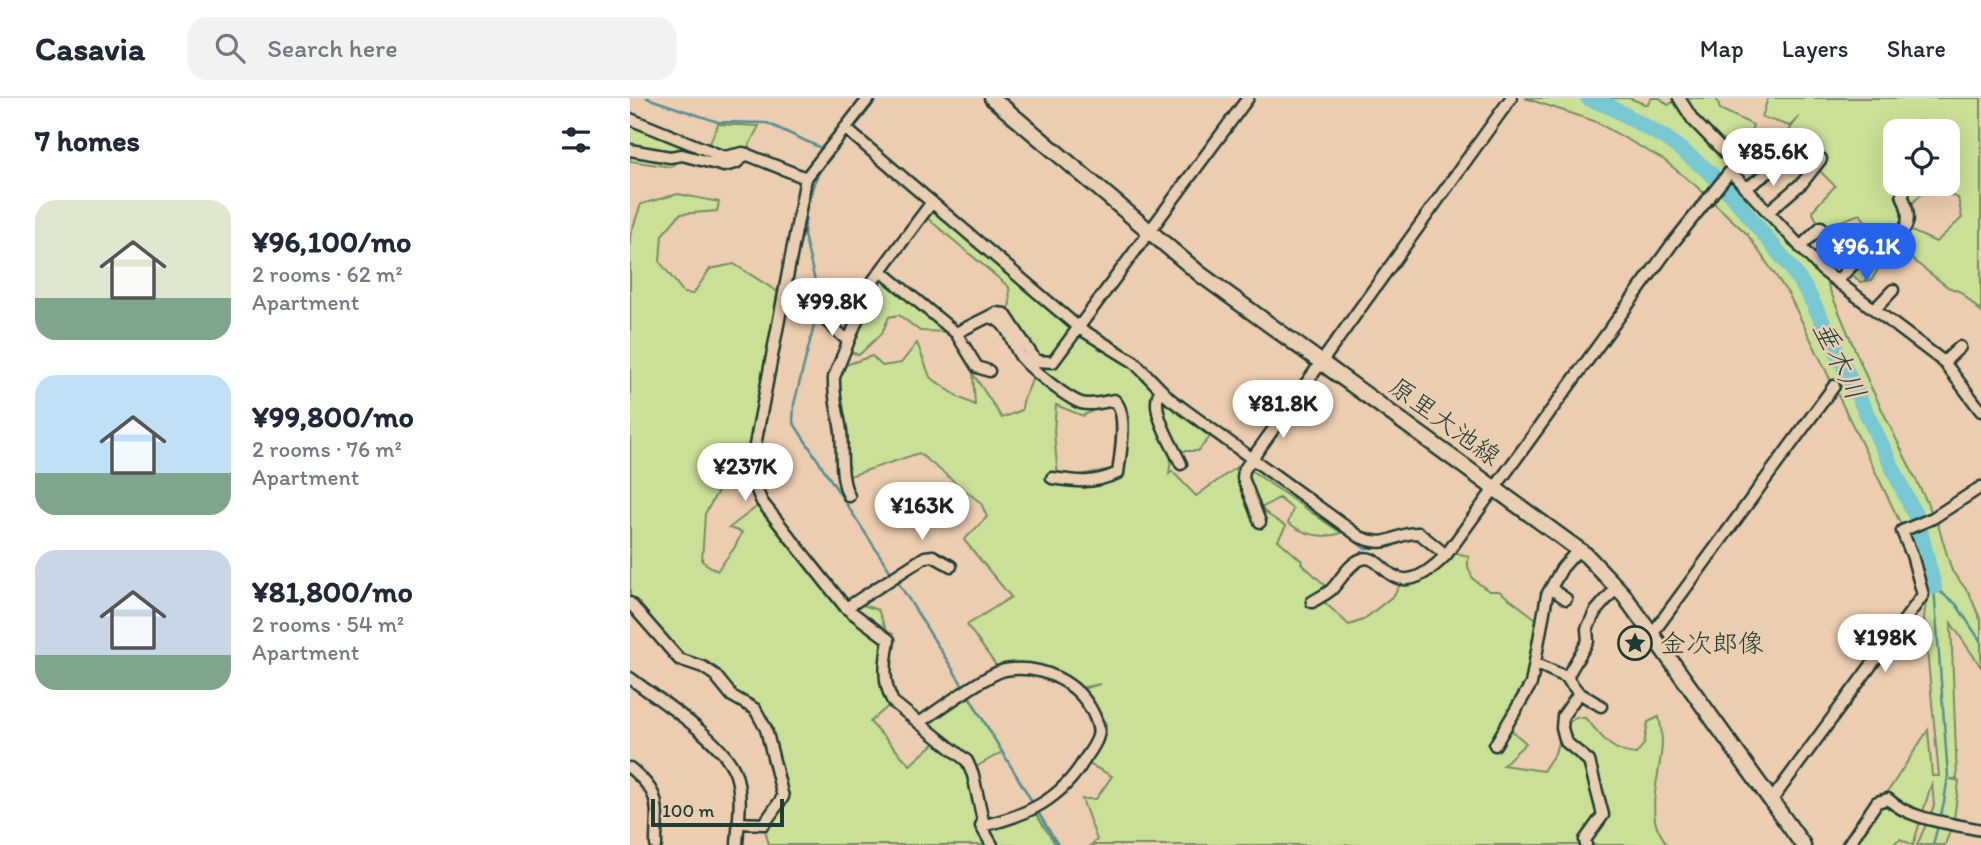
<!DOCTYPE html>
<html lang="en">
<head>
<meta charset="utf-8">
<style>
	:root { --surface:#fff; --page:#f2f2f3; --text:#1f2937; --muted:#747a83; --line:#e0e1e3; --accent:#2563eb }
	body { margin:0; font-family:Itim,"Klee One",sans-serif; background:var(--page); color:var(--text); height:100vh; display:flex; flex-direction:column; font-size:26px; white-space:nowrap }
	* { box-sizing:border-box; margin:0 }
	p { font-size:23px; color:var(--muted) }
	.icon { flex:none; width:38px; height:38px; fill:none; stroke:currentColor; stroke-width:2; stroke-linecap:round; stroke-linejoin:round }
	.map { position:relative; flex:1; overflow:hidden }
	.side { display:flex; flex-direction:column; background:var(--surface); width:630px }
	.side>* { flex:none }
	.buttons { position:absolute; left:1253px; top:21px; display:grid; gap:14px }
	.buttons a { display:grid; place-items:center; width:77px; height:77px; border-radius:14px; background:var(--surface); box-shadow:0 7px 28px #0002; font-size:35px }
	.scale { position:absolute; left:21px; bottom:18px; width:133px; box-sizing:border-box; padding-left:7px; border:4px solid #1f3d34; border-top:0; font-size:19px; line-height:24px; white-space:nowrap; color:#1f3d34; -webkit-text-stroke:5px #eaceb1; paint-order:stroke }
	.price { position:absolute; translate:-50% -60px; padding:0 16px; border-radius:24px; background:#fff; color:#222; font-size:23px; line-height:46px; filter:drop-shadow(0 2px 4px #0008) }
	.price::after { content:''; position:absolute; left:50%; top:42px; width:21px; height:16px; margin-left:-10px; background:inherit; clip-path:polygon(0 0,100% 0,50% 100%) }
	.price.current { background:var(--accent); color:#fff }
	ul { padding:0; list-style:none }
	li { display:flex; align-items:center; gap:21px; height:175px; padding:0 35px }
	li span { display:grid; place-items:center; flex:none; width:196px; height:140px; border-radius:21px; color:#555 }
	li>.icon { margin-inline-start:auto }
	span .icon { width:84px; height:84px; fill:#fffc; stroke-width:1 }
	li b { font-size:30px }
	h2 { display:flex; justify-content:space-between; align-items:center; height:84px; padding:0 35px; font-size:30px }
	header { display:flex; align-items:center; gap:42px; box-sizing:border-box; height:98px; padding:0 35px; background:var(--surface); border-bottom:2px solid var(--line) }
	header strong { font-size:33px }
	nav { display:flex; gap:38px; margin-inline-start:auto; font-size:24px }
	.search { width:490px; height:63px; background:var(--page); display:flex; align-items:center; gap:18px; box-sizing:border-box; padding:0 24px; border-radius:21px; color:var(--muted); font-size:26px }
	main { display:flex; flex:1; min-height:0 }
	.map>svg:first-child { display:block }
	.green { fill:#c9e096; stroke:#748e65; stroke-width:2; fill-rule:evenodd }
	.lines { fill:none; stroke-linecap:round; stroke-linejoin:round }
	.stream { stroke:#549094; stroke-width:2.5 }
	.river { stroke:#78c8d4; stroke-width:16 }
	.minor-casing { stroke:#1f3d34; stroke-width:15 }
	.secondary-casing { stroke:#1f3d34; stroke-width:19 }
	.minor { stroke:#eaceb1; stroke-width:10 }
	.secondary { stroke:#eaceb1; stroke-width:14 }
	.labels { text-anchor:middle; stroke-width:5; stroke-linejoin:round; paint-order:stroke }
	.street-label { font-size:26px; fill:#1f3d34; stroke:#eaceb1 }
	.poi-label { font-size:26px; fill:#1f3d34; stroke:#eaceb1; text-anchor:start }
	.water-label { font-size:28px; font-style:italic; fill:#23443c; stroke:#eaceb1 }
</style>
</head>
<body>
<header>
<strong>Casavia</strong>
<div class="search"><svg class="icon" aria-label="search" viewBox="0 0 24 24"><circle cx="10" cy="10" r="6"/><path d="M15 15l6 6"/></svg>Search here</div>
<nav><a>Map</a><a>Layers</a><a>Share</a></nav>
</header>
<main>
<section class="side">
<h2>7 homes<svg class="icon" aria-label="filters" viewBox="0 0 24 24"><path d="M4 7h16M4 17h16"/><circle cx="9" cy="7" r="2"/><circle cx="15" cy="17" r="2"/></svg></h2>
<ul>
<li><span style="background:linear-gradient(#dfe7d0 70%,#7fa58c 0)"><svg class="icon" aria-label="home" viewBox="0 0 24 24"><path d="M3 11l9-7 9 7M6 9v11h12V9"/></svg></span><div><b>¥96,100/mo</b><p>2 rooms · 62 m²</p><p>Apartment</p></div></li>
<li><span style="background:linear-gradient(#bfe0f5 70%,#7fa58c 0)"><svg class="icon" aria-label="home" viewBox="0 0 24 24"><path d="M3 11l9-7 9 7M6 9v11h12V9"/></svg></span><div><b>¥99,800/mo</b><p>2 rooms · 76 m²</p><p>Apartment</p></div></li>
<li><span style="background:linear-gradient(#c9d6e8 75%,#7fa58c 0)"><svg class="icon" aria-label="home" viewBox="0 0 24 24"><path d="M3 11l9-7 9 7M6 9v11h12V9"/></svg></span><div><b>¥81,800/mo</b><p>2 rooms · 54 m²</p><p>Apartment</p></div></li>
</ul>
</section>
<div class="map">
<svg width="1351" height="747" viewBox="0 0 1351 747">
	<rect width="100%" height="100%" fill="#eccdaf"/>
	<filter id="ink" filterUnits="userSpaceOnUse"><feTurbulence type="fractalNoise" baseFrequency=".0143" numOctaves="2"/><feDisplacementMap in="SourceGraphic" scale="14" xChannelSelector="R" yChannelSelector="G"/><feConvolveMatrix kernelMatrix="1 2 1 2 8 2 1 2 1" color-interpolation-filters="sRGB"/></filter>
	<g filter="url(#ink)">
		<path class="green" d="M895 0H999L1017 7 1022 0H1030L1038 7 1050 0H1086L1090 11 1123 27 1119 41 1147 50 1108 57 1112 84 1191 171 1239 285 1308 427 1322 473 1339 495 1351 523V569L1321 525 1327 681H1320L1329 683 1324 721 1315 747H1287L1304 708 1302 684 1283 747 1270 741 1262 747H1223L1298 632 1302 678H1309L1294 520 1296 504 1286 457 1159 197 1117 136 1066 88 1034 62 964 23Z
			M1138 0H1351V214L1331 194 1318 189 1275 156 1270 147 1269 138 1275 130 1306 144 1332 120 1328 100 1310 92H1295L1278 110 1275 123 1248 150 1249 169 1242 182 1230 184 1219 173 1217 163 1223 156H1234L1242 145 1240 130 1230 116 1203 126 1189 127 1182 113 1205 88 1184 67 1158 57 1160 31 1169 19 1160 28 1132 19ZM1265 33H1318V86H1265Z
			M0 24 99 63 97 71 87 72 52 60 41 69 0 63Z
			M88 26 129 28 117 51H109L92 55 80 45Z
			M48 96 89 104 87 113 50 116 32 137 30 164 54 195 63 196 80 171 104 166 151 196 141 266 142 289 136 291 123 371 93 384 75 416 72 463 87 473 105 449 112 434 99 430 129 407 216 509 233 507 248 512 260 541 255 562 263 604 240 624 280 667 307 643 292 623 340 599 372 654 344 670 339 665 363 747H139L134 728 153 699 136 653 128 613 102 598 86 577 52 565 48 570 0 512V138L11 106Z
			M304 110 454 233 504 264 528 292 525 303 546 354 541 360 539 376 542 373 566 398 608 368C613 398 631 414 656 428L648 442 672 463 671 465 696 488 691 501 719 527 733 522 764 497 773 482 823 454 838 458V469L843 481 859 493H869L905 520C910 541 908 565 901 586 895 601 879 615 881 632L896 645 873 667 913 673 925 655 932 630 946 619 955 620C973 638 979 654 1006 656L1014 646 1018 624 1029 619C1039 657 1020 685 1025 722 1026 730 1033 740 1037 747H461L467 742 452 701H466L482 678 459 666 476 636V626L452 591 470 586 445 591 426 578 368 570 337 527 381 499 334 442 357 419 351 405 289 355 214 380 207 270 242 258 252 268 271 265 287 245 300 279 330 300 345 307 343 276 372 320 392 312C392 297 400 293 402 280L410 281 392 256 397 254 377 218 380 204 379 189 296 119ZM484 301 488 306 492 369 428 381 424 333 426 307 453 318Z
			M255 176 319 234 290 233 269 217 259 219 252 235 229 257 218 253Z
			M532 303 580 339 568 353H553L547 350 530 312Z
			M619 371 711 435C692 442 674 436 658 425L663 411 649 400 631 410 617 380Z
			M405 715 426 747H367L356 727Z"/>
		<g class="lines">
			<path class="stream" d="M17 0 88 24 137 25 193 51
				M248 0 190 73 184 85 176 114 174 137 190 204 164 306 163 324 262 476
				M685 412 734 450 761 449 772 442
				M266 481 335 591
				M1304 489 1326 506 1351 544
				M338 597 403 705
				M406 711 428 747
				M1303 747 1314 704 1318 678 1304 489"/>
			<path class="river" d="M958 0 981 9 1037 41 1077 72 1100 95 1162 171 1179 197 1197 233 1287 421 1304 489"/>
			<g class="minor-casing">
				<path id="minor" d="M239 0 176 80 122 363 124 386 132 404 216 510 259 542C255 564 252 584 263 604L337 663 343 677 353 723 351 728 362 747
					M0 21 94 59 113 55 176 80
					M215 30 449 230 504 264 540 301 730 439C760 452 764 434 789 435L816 457
					M0 52 40 59 52 57 94 68 106 65 117 56
					M1100 73 1192 172 1314 264 1351 313
					M1116 90 1152 65
					M1138 114 1173 84 1191 61
					M1170 149 1191 129
					M251 173 326 235 347 269 359 273
					M1207 183C1216 174 1225 163 1235 156 1261 138 1291 138 1272 97L1279 86
					M154 197 191 218 218 243
					M1245 211 1263 192
					M359 219C379 223 380 243 391 259 402 272 435 299 451 305 461 308 474 304 484 302 499 314 490 358 488 375 463 386 449 384 422 380
					M326 235 366 215 375 216 406 263 423 264 618 0
					M1314 264 1330 249
					M531 292C517 309 543 348 551 366
					M219 398C209 379 213 354 211 333 208 314 203 298 204 279L243 183 302 104
					M630 424 613 380 614 372 881 0
					M922 491 936 501
					M682 504C688 500 695 497 701 492 710 483 719 465 732 461 755 453 761 513 816 457L1042 146 1106 66 1063 22 1049 0
					M0 505 49 561 73 569 85 577 102 598 125 611 136 631 153 699 134 726 108 725
					M216 510 295 459 303 458 321 468
					M1022 536 1204 288
					M905 565 938 580
					M0 580C29 602 96 644 106 677 113 700 108 724 107 747
					M949 595 971 608
					M289 625C307 613 358 575 375 572 412 566 449 584 464 617 467 625 470 630 468 638 466 646 460 654 455 661 431 702 396 718 351 728
					M865 647 901 586 917 497 932 470 949 451
					M0 670C34 698 26 708 26 747
					M1141 703 1293 497 1282 457 1272 433 1303 420 1351 389
					M956 747 955 742 973 717 959 663 936 644 932 630 933 618 949 595 939 583 938 577 958 543 957 531 965 514 987 489
					M1218 747 1247 704 1258 701C1281 723 1322 725 1351 732"/>
			</g>
			<g class="secondary-casing">
				<path id="secondary" d="M362 0 570 176 956 457 993 496 1173 747"/>
			</g>
			<use href="#minor" class="minor"/>
			<use href="#secondary" class="secondary"/>
		</g>
	</g>
	<defs>
		<g id="sight-ring" transform="scale(1.75)"><circle r="9.5" fill="#eaceb1" stroke="#1f3d34" stroke-width="1.5"/><path d="M0-6L1.8-2.2L6-1.7L2.9 1.2L3.7 5.4L0 3.3L-3.7 5.4L-2.9 1.2L-6-1.7L-1.8-2.2Z" fill="#1f3d34"/></g>
	</defs>
	<g fill-rule="evenodd">
		<use href="#sight-ring" x="1005" y="545"/>
	</g>
	<g class="labels">
		<g class="street-label">
			<text transform="translate(815 323) rotate(36)" y="9">原里大池線</text>
		</g>
		<g class="poi-label">
			<text x="1030" y="554">金次郎像</text>
		</g>
		<g class="water-label">
			<text transform="translate(1210 262) rotate(64)" y="10">垂木川</text>
		</g>
	</g>
</svg>
<div class="buttons">
<a><svg class="icon" aria-label="locate" viewBox="0 0 24 24"><circle cx="12" cy="12" r="6"/><path d="M12 2v4M12 18v4M2 12h4M18 12h4"/></svg></a>
</div>
<div class="scale">100 m</div>
<b class="price" style="left:1143px;top:90px">¥85.6K</b>
<b class="price current" style="left:1236px;top:185px">¥96.1K</b>
<b class="price" style="left:202px;top:240px">¥99.8K</b>
<b class="price" style="left:653px;top:342px">¥81.8K</b>
<b class="price" style="left:115px;top:405px">¥237K</b>
<b class="price" style="left:292px;top:444px">¥163K</b>
<b class="price" style="left:1255px;top:576px">¥198K</b>
</div>
</main>
</body>
</html>
